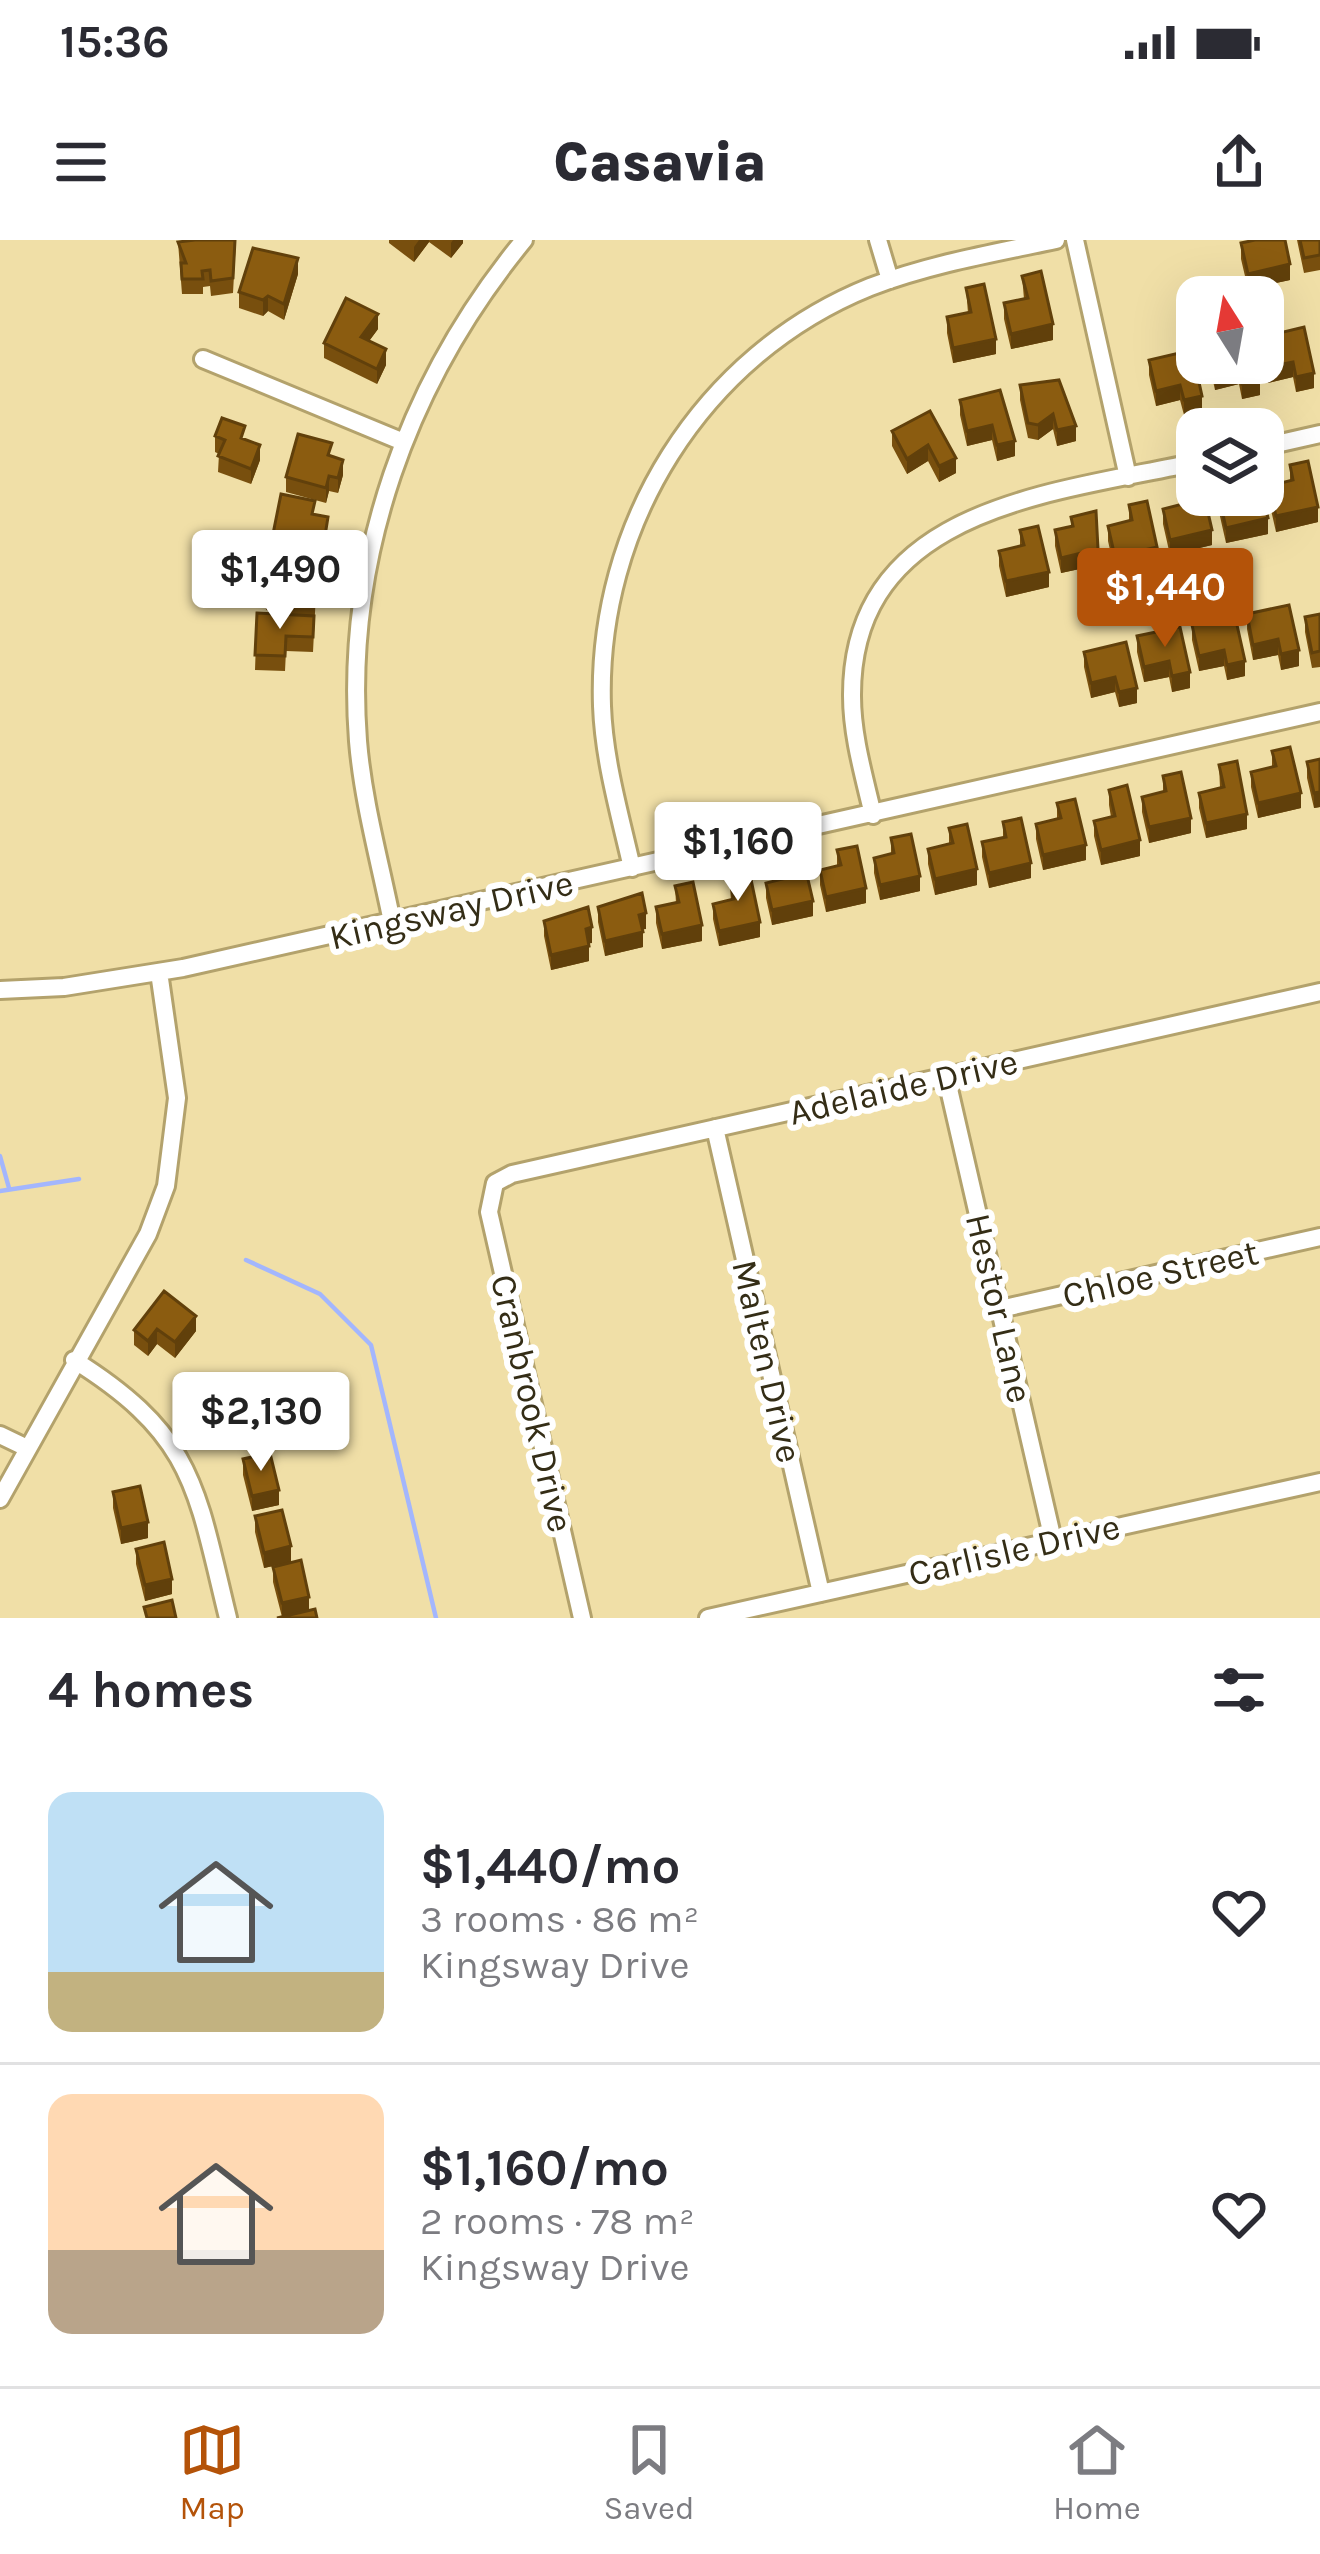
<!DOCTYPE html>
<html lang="en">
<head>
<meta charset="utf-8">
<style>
	:root { --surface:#fff; --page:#f7f7f7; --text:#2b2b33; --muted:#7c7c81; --line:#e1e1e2; --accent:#b45309 }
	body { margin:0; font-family:Karla,sans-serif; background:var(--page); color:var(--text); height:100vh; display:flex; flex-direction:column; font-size:45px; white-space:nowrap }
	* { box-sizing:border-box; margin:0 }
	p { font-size:39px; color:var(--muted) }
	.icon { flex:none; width:66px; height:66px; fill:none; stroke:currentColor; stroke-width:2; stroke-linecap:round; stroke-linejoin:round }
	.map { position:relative; height:1378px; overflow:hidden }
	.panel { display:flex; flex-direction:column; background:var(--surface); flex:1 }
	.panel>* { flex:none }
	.needle { width:78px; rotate:349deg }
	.buttons { position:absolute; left:1176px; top:36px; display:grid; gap:24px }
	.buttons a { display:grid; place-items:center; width:108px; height:108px; border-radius:24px; background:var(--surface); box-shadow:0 12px 48px #0002; font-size:60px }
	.price { position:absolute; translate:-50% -102px; padding:0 27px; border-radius:12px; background:#fff; color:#222; font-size:39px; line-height:78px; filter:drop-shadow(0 3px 6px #0008) }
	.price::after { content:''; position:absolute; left:50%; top:72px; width:36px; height:27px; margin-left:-18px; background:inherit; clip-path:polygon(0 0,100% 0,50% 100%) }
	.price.active { background:var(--accent); color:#fff }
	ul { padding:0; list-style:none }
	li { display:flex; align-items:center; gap:36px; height:300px; padding:0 48px }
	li+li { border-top:3px solid var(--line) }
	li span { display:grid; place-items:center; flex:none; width:336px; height:240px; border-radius:24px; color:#555 }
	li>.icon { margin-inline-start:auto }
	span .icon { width:144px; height:144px; fill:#fffc; stroke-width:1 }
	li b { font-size:51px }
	h2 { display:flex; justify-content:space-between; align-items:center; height:144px; padding:0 48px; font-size:51px }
	.status { display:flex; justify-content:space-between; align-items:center; height:84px; padding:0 60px; background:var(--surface); direction:ltr }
	.status svg { height:33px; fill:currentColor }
	header { display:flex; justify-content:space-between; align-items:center; height:156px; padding:0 48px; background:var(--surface); font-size:54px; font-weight:800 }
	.tab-bar { display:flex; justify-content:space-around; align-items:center; height:168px; border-top:3px solid var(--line); background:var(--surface); font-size:33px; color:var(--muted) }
	.tab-bar a { display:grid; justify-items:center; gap:6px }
	.tab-bar .active { color:var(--accent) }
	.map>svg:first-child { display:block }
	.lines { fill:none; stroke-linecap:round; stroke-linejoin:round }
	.stream { stroke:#a3b6fd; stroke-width:4.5 }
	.street-casing { stroke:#b3a26c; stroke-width:22 }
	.street { stroke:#fff; stroke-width:16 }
	.wall { fill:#784f0e }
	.shaded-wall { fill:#61400b }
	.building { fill:#8b5c10; stroke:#61400b; stroke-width:3 }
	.labels { text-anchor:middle; stroke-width:12; stroke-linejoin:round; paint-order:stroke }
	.street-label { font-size:36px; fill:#342d16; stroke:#fff }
</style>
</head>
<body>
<div class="status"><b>15:36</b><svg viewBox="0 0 49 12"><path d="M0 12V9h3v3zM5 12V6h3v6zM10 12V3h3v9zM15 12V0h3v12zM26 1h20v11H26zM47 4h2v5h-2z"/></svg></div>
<header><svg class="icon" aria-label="menu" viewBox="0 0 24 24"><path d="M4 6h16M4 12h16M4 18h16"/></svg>Casavia<svg class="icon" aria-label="share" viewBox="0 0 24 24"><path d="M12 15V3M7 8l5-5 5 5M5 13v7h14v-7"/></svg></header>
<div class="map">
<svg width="1320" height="1378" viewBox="0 0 1320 1378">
	<rect width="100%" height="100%" fill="#f0dfa7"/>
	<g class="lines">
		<path class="stream" d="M0 916 9 948
			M0 951 79 939
			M246 1020 320 1054 371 1105 436 1378"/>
		<g class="street-casing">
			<path id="street" d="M878 0 890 40
				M1075 0 1128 237
				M203 119 401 201
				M1263 207 1320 194
				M873 575C864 536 852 496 852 456 851 266 1056 253 1197 222
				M632 628C620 575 604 521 602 466 596 286 701 115 870 47 930 24 994 13 1056 0
				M392 682C380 622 363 562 358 501 344 318 408 141 524 0
				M0 750 64 747 183 728 1320 472
				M946 836 1053 1300
				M715 888 821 1353
				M1000 1069 1320 997
				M74 1120C195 1196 196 1248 228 1378
				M0 1195 27 1208
				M0 1259 148 994 166 946 177 858 159 732
				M582 1378 489 972 495 943 512 934 1320 752
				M708 1378 1320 1242"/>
		</g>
		<use href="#street" class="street"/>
	</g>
	<path class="wall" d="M236 0 233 53 211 56 210 46 203 47V54H182L178 2Z
		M389 0H463V3L451 18 429 2 414 22 389 3Z
		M1297 0H1320V30L1304 33Z
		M1241 3 1290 40 1248 49 1241 19Z
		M298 34 284 80 268 71 263 76 239 68V52Z
		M1022 36 1053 100 1011 109 1004 79V63L1024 59Z
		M966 48 996 114 953 123 947 93V77L968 73Z
		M378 89 369 101 386 125 377 144 324 118V103Z
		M1263 97 1314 133V148L1296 152 1293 137 1268 143 1263 118Z
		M1192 110 1202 171 1184 175 1180 160 1156 166 1149 135V120Z
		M1209 123H1257L1260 155 1242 159 1239 144 1215 150Z
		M1020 145 1076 201 1057 206 1053 189 1038 200 1028 198 1020 160Z
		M1000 150 1015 216 997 221 992 200 967 206 960 175V160Z
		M930 171 956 233 939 242 928 221 907 234 892 206V191Z
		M215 196 245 199 260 220 251 244 218 232 219 214 215 212Z
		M1290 225 1318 282 1276 292 1269 261V246L1290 241Z
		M343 235 338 253 329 251 326 263 286 252V237Z
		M1184 248 1212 305 1170 315 1163 284V269L1184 264Z
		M1219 257 1268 294 1226 303 1219 272Z
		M1129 265 1157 322 1115 332 1108 301V286L1129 281Z
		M315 274 328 292 325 311 312 309 310 321H308L307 337 316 353 313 412 286 411 285 431 255 430 257 373 292 375 266 370V355L293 318 272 314V299Z
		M1071 277 1098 325 1061 333 1055 306V290L1071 286Z
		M1020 290 1049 347 1006 357 999 326V311L1020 306Z
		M1247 374 1299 410V426L1281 430 1278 415 1253 420 1247 389Z
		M1320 374V427L1312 428 1305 392V377Z
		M1235 376 1245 436 1227 440 1224 426 1199 431 1192 400V385Z
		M1137 396 1190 432V448L1172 452 1169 437 1144 442 1137 412Z
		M1126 402 1137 463 1119 467 1115 452 1091 458 1084 427V412Z
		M1272 511 1301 568 1258 578 1251 547V532L1272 527Z
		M1320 519V567L1314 568 1307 538V522Z
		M1219 525 1247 589 1206 598 1199 568V553L1220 548Z
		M1163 536 1191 593 1149 603 1142 572V557L1163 552Z
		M1109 550 1140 616 1101 625 1094 596V581L1111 577 1109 565Z
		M1057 563 1086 620 1043 630 1036 599V584L1057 579Z
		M1003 582 1031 638 989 648 982 617V602L1003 597Z
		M949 588 977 645 935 655 928 624V609L949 604Z
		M891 598 920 651 880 660 874 633V618L891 614Z
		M837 610 866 663 826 672 820 645V630L837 626Z
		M784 623 813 676 772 685 766 658V643L784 639Z
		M729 634 760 697 719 706 713 679V664L731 660Z
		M675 646 702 701 662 709 656 683V667L676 663Z
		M598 667 646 689H643V707L605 716 598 682Z
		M544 681 592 703H589V721L551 730 544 696Z
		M196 1076V1091L175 1118 157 1104 148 1116 134 1105V1090Z
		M243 1219 279 1265 252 1271 243 1235Z
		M113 1252 148 1298 121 1304 113 1268Z
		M255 1276 291 1322 264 1328 255 1292Z
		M136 1309 172 1354 145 1361 136 1324Z
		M273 1327 309 1370 282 1377 273 1342Z"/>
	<path class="shaded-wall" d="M419 0H429V2L414 22V7Z
		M453 0H463V3L451 18V3Z
		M298 18V34L284 80V64Z
		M1290 24V40L1248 49V34Z
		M268 56V71L263 76V60Z
		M378 74V89L361 112V97Z
		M1053 84V100L1011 109V94Z
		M996 99V114L953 123V108Z
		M386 109V125L377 144V129Z
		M1293 122V137L1268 143V127Z
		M1239 129V144L1215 150V134Z
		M1314 133V148L1296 152V137Z
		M1260 140V155L1242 159V144Z
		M1180 145V160L1156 166V151Z
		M1202 156V171L1184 175V160Z
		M1053 174V189L1038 200V185Z
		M992 185V200L967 206V191Z
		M1076 186V201L1057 206V190Z
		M1015 201V216L997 221V205Z
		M260 205V220L251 244V229Z
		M928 205V221L907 234V219Z
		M956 218V233L939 242V226Z
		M343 220V235L338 253V238Z
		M329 236V251L326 263V248Z
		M1318 267V282L1276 292V276Z
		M1268 278V294L1226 303V288Z
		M1212 290V305L1170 315V300Z
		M1157 307V322L1115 332V317Z
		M1098 309V325L1061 333V318Z
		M1049 332V347L1006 357V341Z
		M1278 399V415L1253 420V405Z
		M1224 410V426L1199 431V416Z
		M1299 410V426L1281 430V414Z
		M1169 421V437L1144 442V427Z
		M1245 421V436L1227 440V425Z
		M1190 432V448L1172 452V436Z
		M1115 437V452L1091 458V443Z
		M1137 448V463L1119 467V452Z
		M1320 552V567L1314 568V553Z
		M1301 553V568L1258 578V563Z
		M1247 574V589L1206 598V583Z
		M1191 578V593L1149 603V587Z
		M1140 600V616L1101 625V610Z
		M1086 605V620L1043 630V615Z
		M1031 623V638L989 648V633Z
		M977 629V645L935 655V639Z
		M920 636V651L880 660V645Z
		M866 648V663L826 672V657Z
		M813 661V676L772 685V670Z
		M646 673V689L639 690V675Z
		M760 682V697L719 706V691Z
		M702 685V701L662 709V694Z
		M592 687V703L586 704V689Z
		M643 692V707L605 716V701Z
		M589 706V721L551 730V715Z
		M196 1076V1091L175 1118V1102Z
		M157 1089V1104L148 1116V1101Z
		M279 1250V1265L252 1271V1256Z
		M148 1282V1298L121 1304V1288Z
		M291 1306V1322L264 1328V1313Z
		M172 1339V1354L145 1361V1345Z
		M309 1357V1372L282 1378V1363Z"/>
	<path class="building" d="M195 0H235L233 38 211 41 210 30 202 31 203 39H182L181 23H186L178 2Z
		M1255 0H1285L1290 24 1248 34 1241 3Z
		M1300 0H1320V15L1304 18Z
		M253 8 298 18 284 64 268 56 263 60 239 52Z
		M1041 31 1053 84 1011 94 1004 63 1028 58 1022 36Z
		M984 44 996 99 953 108 947 77 971 72 966 48Z
		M346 58 378 74 361 97 386 109 377 129 324 103Z
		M1304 87 1314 133 1296 137 1293 122 1268 127 1263 97Z
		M1192 110 1202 156 1184 160 1180 145 1156 151 1149 120Z
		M1212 123H1257L1260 140 1242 144 1239 129 1215 134Z
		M1059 140 1076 186 1057 190 1053 174 1038 185 1028 183 1020 145Z
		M1000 150 1015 201 997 205 992 185 967 191 960 160Z
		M930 171 956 218 939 226 928 205 907 219 892 191Z
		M222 178 245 186 241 198 260 205 251 229 218 216 225 200 215 196Z
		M298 194 332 203 328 215 343 220 338 238 329 236 326 248 286 237Z
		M1308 221 1318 267 1276 276 1269 246 1293 240 1290 225Z
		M1197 245V255H1204L1212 290 1170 300 1163 269 1187 263 1184 248Z
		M281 254 315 261 312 274 328 277 325 296 312 293 310 306 272 299Z
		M1228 255H1263L1268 278 1226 288 1219 257Z
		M1147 261 1157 307 1115 317 1108 286 1132 280 1129 265Z
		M1096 271 1098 309 1061 318 1055 290 1073 286 1071 277Z
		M1038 286 1049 332 1006 341 999 311 1024 305 1020 290Z
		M269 316 308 319 305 337H316L315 364 266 355Z
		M1289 365 1299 410 1281 414 1278 399 1253 405 1247 374Z
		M257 373 314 376 313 397 286 396 285 416 255 415Z
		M1320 374V411L1312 413 1305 377Z
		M1235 376 1245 421 1227 425 1224 410 1199 416 1192 385Z
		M1180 387 1190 432 1172 436 1169 421 1144 427 1137 396Z
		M1126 402 1137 448 1119 452 1115 437 1091 443 1084 412Z
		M1290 507 1301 553 1258 563 1251 532 1276 526 1272 511Z
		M1320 519V552L1314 553 1307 522Z
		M1237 521 1247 574 1206 583 1199 553 1224 547 1219 525Z
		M1181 532 1191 578 1149 587 1142 557 1166 551 1163 536Z
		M1127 545 1140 600 1101 610 1094 581 1115 576 1109 550Z
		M1075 559 1086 605 1043 615 1036 584 1061 578 1057 563Z
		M1021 578 1031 623 989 633 982 602 1006 597 1003 582Z
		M967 584 977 629 935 639 928 609 953 603 949 588Z
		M911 594 920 636 880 645 874 618 894 613 891 598Z
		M857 606 866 648 826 657 820 630 841 625 837 610Z
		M803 618 813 661 772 670 766 643 787 638 784 623Z
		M749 630 760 682 719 691 713 664 734 659 729 634Z
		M693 642 702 685 662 694 656 667 679 662 675 646Z
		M642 653 646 673 639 675 643 692 605 701 598 667Z
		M588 667 592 687 586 689 589 706 551 715 544 681Z
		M164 1051 196 1076 175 1102 157 1089 148 1101 134 1090Z
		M270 1213 279 1250 252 1256 243 1219Z
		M140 1246 148 1282 121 1288 113 1252Z
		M282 1270 291 1306 264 1313 255 1276Z
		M164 1302 172 1339 145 1345 136 1309Z
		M301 1320 309 1357 282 1363 273 1327Z
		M172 1360 176 1378H147L144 1367Z
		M315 1369 317 1378H277Z"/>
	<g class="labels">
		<g class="street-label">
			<text transform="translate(451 669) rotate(-13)" y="13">Kingsway Drive</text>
			<text transform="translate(903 846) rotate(-13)" y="13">Adelaide Drive</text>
			<text transform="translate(1160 1033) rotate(-13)" y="13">Chloe Street</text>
			<text transform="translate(1000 1068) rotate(77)" y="13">Hestor Lane</text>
			<text transform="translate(768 1121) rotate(77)" y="13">Malten Drive</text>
			<text transform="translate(533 1163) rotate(77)" y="13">Cranbrook Drive</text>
			<text transform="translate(1014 1309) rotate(-13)" y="13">Carlisle Drive</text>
		</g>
	</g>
</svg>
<div class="buttons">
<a><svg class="needle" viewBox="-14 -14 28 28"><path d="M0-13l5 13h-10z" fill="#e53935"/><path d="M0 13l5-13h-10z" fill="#7c7c81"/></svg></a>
<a><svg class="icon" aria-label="layers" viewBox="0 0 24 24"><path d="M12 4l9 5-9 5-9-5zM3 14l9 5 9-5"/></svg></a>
</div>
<b class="price" style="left:280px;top:392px">$1,490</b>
<b class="price active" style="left:1165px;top:410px">$1,440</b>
<b class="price" style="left:738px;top:664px">$1,160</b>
<b class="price" style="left:261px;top:1234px">$2,130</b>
</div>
<section class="panel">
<h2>4 homes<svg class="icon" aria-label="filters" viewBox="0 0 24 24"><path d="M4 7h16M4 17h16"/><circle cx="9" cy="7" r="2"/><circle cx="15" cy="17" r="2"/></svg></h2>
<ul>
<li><span style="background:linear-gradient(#bfe0f5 75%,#c2b280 0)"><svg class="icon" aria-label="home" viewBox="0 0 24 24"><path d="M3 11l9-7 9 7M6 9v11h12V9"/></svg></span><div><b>$1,440/mo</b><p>3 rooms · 86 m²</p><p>Kingsway Drive</p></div><svg class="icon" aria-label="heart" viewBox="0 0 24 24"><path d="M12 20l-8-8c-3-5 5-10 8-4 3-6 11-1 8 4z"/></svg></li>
<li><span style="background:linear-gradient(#ffd9b3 65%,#b9a48a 0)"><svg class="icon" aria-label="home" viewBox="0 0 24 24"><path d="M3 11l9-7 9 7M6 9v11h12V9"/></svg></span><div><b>$1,160/mo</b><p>2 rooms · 78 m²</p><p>Kingsway Drive</p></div><svg class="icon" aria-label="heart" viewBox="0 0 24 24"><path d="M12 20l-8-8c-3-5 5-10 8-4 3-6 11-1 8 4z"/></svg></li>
</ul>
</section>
<nav class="tab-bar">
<a class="active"><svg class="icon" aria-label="map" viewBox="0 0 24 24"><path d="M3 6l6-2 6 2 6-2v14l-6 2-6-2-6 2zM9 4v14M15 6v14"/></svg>Map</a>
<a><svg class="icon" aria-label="saved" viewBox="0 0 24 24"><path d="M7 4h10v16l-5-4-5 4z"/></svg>Saved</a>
<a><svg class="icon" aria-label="home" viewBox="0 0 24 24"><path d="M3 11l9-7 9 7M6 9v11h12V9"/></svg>Home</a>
</nav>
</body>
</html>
